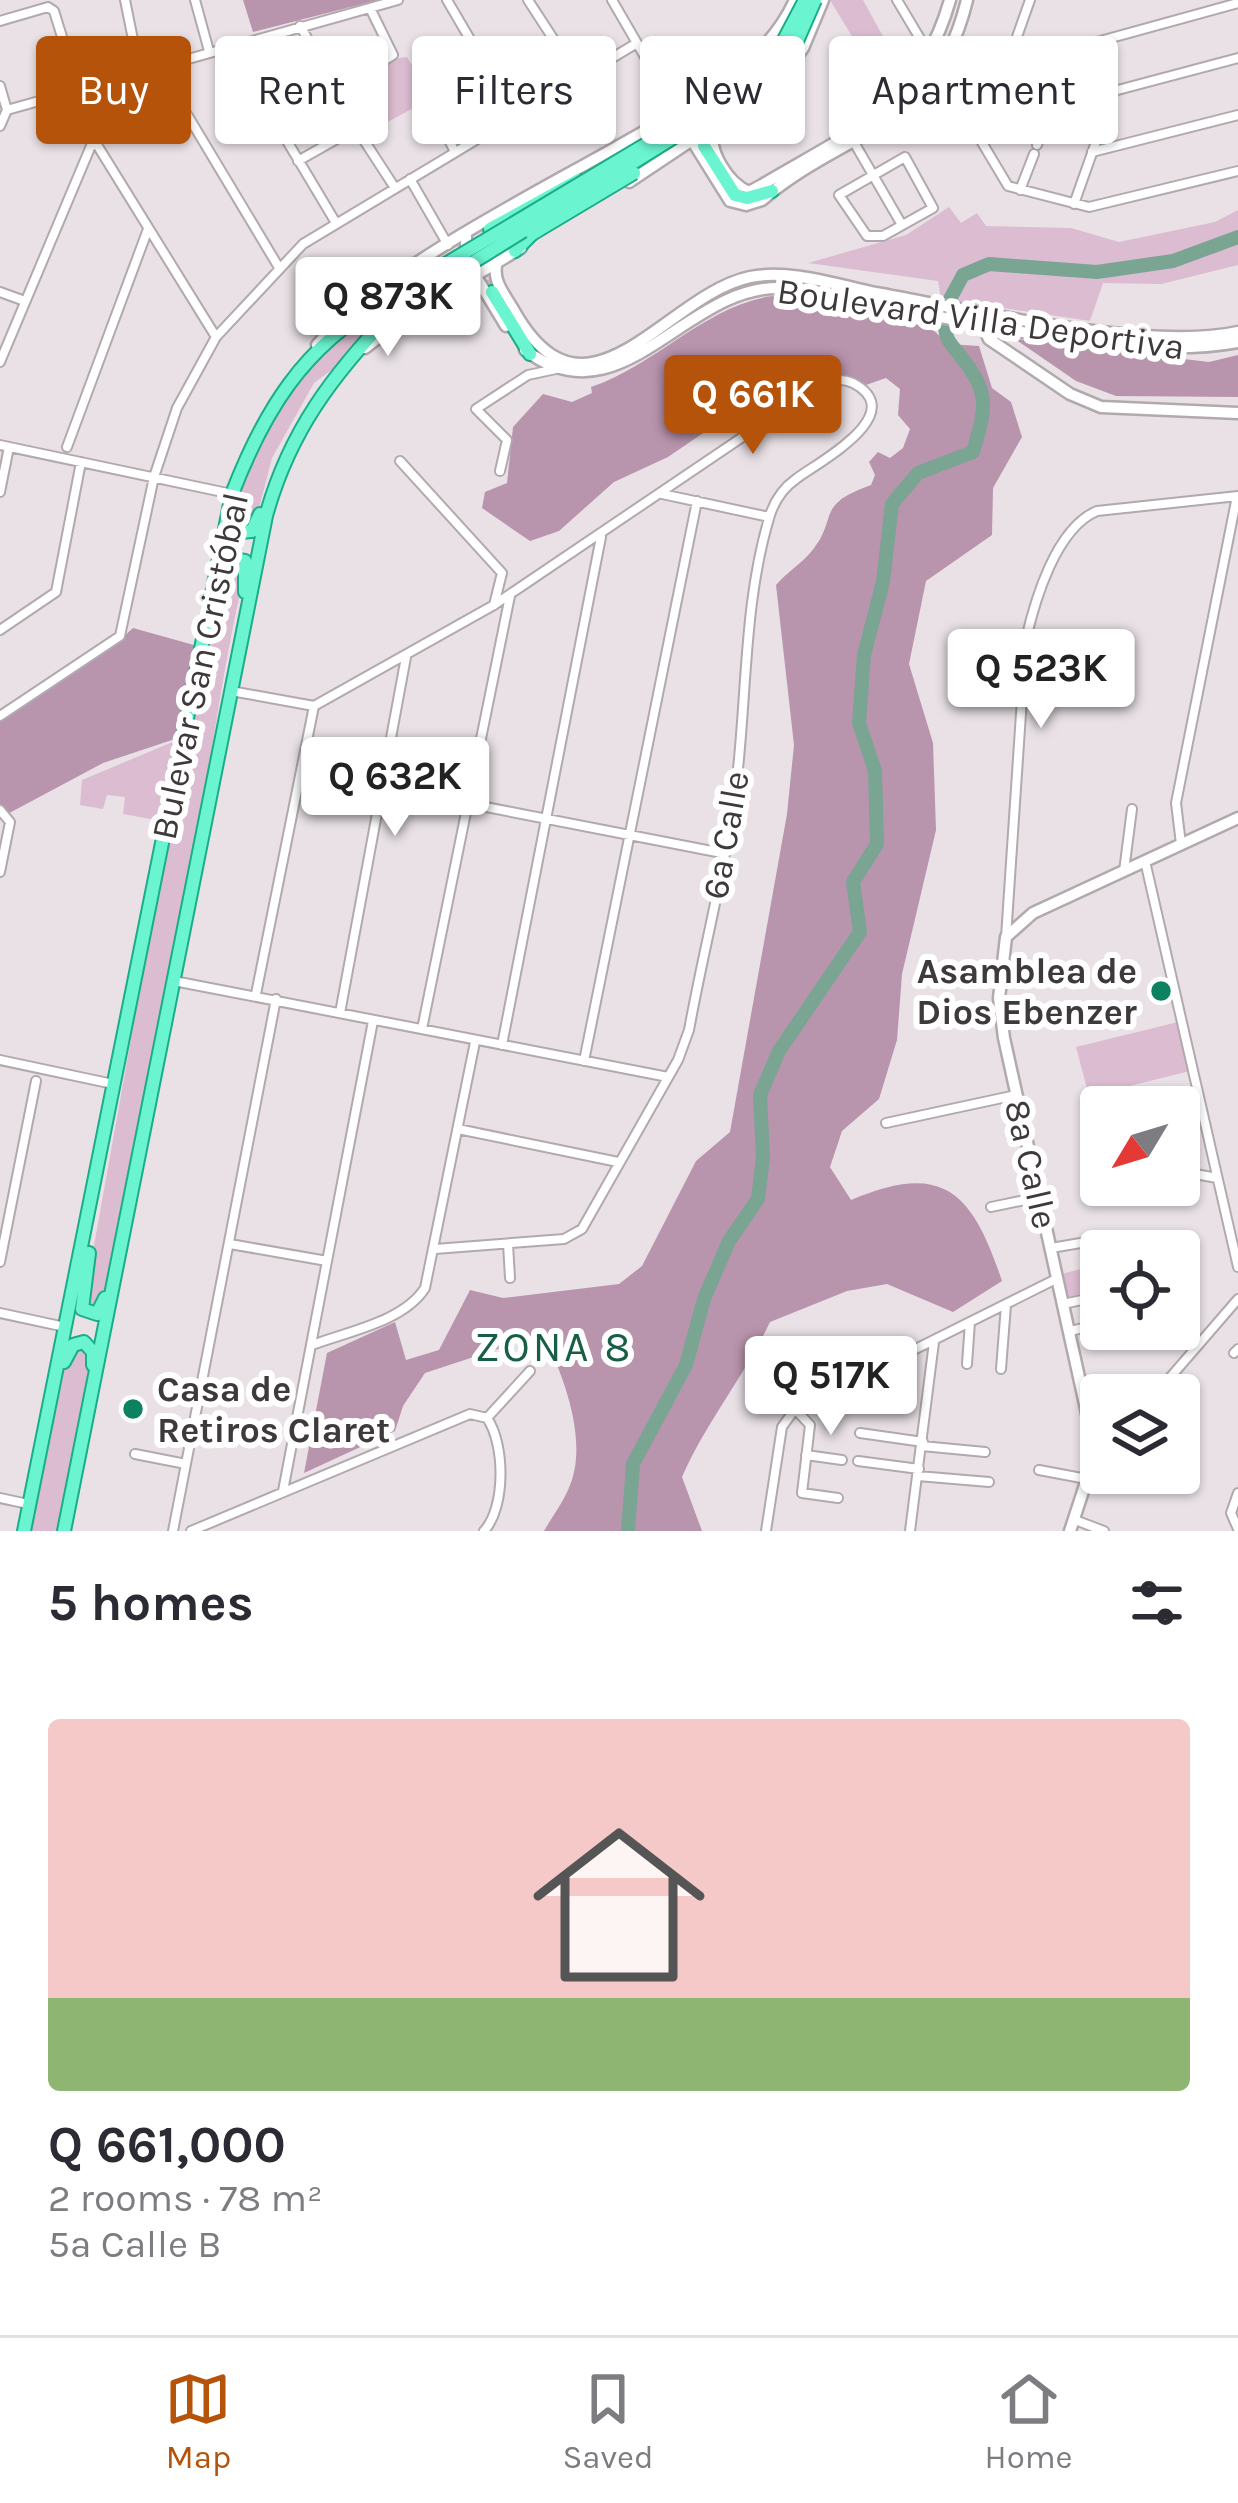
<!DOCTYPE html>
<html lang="en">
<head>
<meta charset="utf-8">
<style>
	:root { --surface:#fff; --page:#f2f2f3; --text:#2b2b33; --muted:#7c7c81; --line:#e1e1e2; --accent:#b45309 }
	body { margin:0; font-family:Karla,sans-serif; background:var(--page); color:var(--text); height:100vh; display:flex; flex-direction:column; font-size:45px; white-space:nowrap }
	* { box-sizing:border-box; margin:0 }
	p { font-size:39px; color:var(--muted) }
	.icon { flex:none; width:66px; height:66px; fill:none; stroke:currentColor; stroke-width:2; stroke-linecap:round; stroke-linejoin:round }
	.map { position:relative; height:1531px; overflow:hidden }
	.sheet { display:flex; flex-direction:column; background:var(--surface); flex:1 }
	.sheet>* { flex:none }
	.guide { position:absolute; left:36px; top:36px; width:1167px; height:108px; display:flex; gap:24px }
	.needle { width:78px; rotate:232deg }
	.fabs { position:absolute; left:1080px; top:1086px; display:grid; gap:24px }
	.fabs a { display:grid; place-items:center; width:120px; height:120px; border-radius:12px; background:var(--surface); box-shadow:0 3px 9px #0004; font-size:60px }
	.price { position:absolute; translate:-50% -102px; padding:0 27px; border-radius:12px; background:#fff; color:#222; font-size:39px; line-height:78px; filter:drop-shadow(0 3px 6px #0008) }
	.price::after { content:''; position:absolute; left:50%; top:72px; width:36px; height:27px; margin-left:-18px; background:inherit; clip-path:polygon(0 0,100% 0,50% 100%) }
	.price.current { background:var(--accent); color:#fff }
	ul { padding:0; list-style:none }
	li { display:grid; align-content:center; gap:24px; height:636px; padding:0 48px }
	li span { display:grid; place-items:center; height:372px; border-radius:12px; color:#555 }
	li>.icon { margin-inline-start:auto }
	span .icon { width:216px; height:216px; fill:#fffc; stroke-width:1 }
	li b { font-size:51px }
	h2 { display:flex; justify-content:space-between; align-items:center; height:144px; padding:0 48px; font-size:51px }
	.tag { padding:0 42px; border-radius:12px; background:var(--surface); box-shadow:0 3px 9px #0004; font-size:42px; line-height:108px }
	.tag.current { background:var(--accent); color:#fff }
	.tabs { display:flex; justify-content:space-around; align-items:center; height:168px; border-top:3px solid var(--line); background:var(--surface); font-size:33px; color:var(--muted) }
	.tabs a { display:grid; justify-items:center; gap:6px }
	.tabs .current { color:var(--accent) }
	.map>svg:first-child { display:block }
	.green { fill:#dbbcd0 }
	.forest { fill:#b994ad }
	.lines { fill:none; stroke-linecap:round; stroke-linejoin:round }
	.river { stroke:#79a592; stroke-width:14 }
	.primary-tunnel { stroke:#c7c0c4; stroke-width:12; stroke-dasharray:12 6; stroke-linecap:butt }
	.street-casing { stroke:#b1a9ae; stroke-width:12 }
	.secondary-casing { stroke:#b1a9ae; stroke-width:15 }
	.primary-casing { stroke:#1aae88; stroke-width:16 }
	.street { stroke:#fff; stroke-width:8 }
	.secondary { stroke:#fff; stroke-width:10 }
	.primary { stroke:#6af4d0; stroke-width:12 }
	.primary-bridge-casing { stroke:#1aae88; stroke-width:16; stroke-linecap:butt }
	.primary-bridge { stroke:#6af4d0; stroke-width:12 }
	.poi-dot { fill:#0d8260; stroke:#fff; stroke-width:4.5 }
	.labels { text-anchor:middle; stroke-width:12; stroke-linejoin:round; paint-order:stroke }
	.street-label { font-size:36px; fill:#3e3a3c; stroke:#fff }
	.poi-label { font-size:36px; font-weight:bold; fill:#3e3a3c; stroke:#fff; text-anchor:end }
	.quarter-label { font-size:42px; letter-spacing:3px; fill:#165e46; stroke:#fff }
</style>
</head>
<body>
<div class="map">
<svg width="1238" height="1531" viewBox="0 0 1238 1531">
	<rect width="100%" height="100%" fill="#e9e1e6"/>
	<path class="green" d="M830 0H863L907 80 890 99Z
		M407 57 422 82V103L368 133 355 125 340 98C349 77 384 58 407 57Z
		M949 207 961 223 977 213 986 226 1071 228 1119 242 1215 222 1238 210V265L1161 284 1103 283 1090 321 941 299 938 281 808 263 906 235Z
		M393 302 346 359 314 383 272 458 257 516 243 526C226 437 324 343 393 302Z
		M241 568 243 580C219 685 207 789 189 895 166 1031 129 1164 103 1298L90 1308 85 1296 141 983 204 668 231 569Z
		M175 741 162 821 123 814 125 797 107 795 103 809 80 805 82 780Z
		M1178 1022 1190 1071 1089 1096 1076 1047Z
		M1101 1264V1291L1068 1297 1061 1274Z
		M88 1342 90 1370 60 1531H29L69 1349Z"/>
	<path class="forest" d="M243 0H378L253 32Z
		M772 296 930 327 948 344 979 346 992 388 1011 402 1022 437 993 488 992 535 926 581 909 664 933 743 936 830 902 974 897 1040 879 1099 842 1131 830 1167 851 1200C943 1161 972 1191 1002 1281L953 1312 887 1284 847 1291 770 1322C744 1377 706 1422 682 1477L702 1531H544C552 1517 562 1504 568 1490 590 1444 564 1376 543 1334L425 1373 403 1406 395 1431 304 1473 327 1353 395 1322 406 1360 439 1350 470 1290 503 1298 619 1284 642 1266 696 1161 730 1132 787 814 794 745 776 585C786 573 801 564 811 552 840 517 813 506 871 485L875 475 869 462 878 452 890 458 903 448 910 429 898 415 900 389 886 378 866 385C840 366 819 378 793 391L781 380 668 457 614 482 559 531 530 541 482 508 485 492 507 483 513 427 543 394 572 402 592 393 591 387C656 365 705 306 772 296Z
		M1015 339 1209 362 1238 355V397L1116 396 1076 381Z
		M133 628 201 647 184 736 103 763 0 818V714L110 649Z"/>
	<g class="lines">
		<path class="river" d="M949 301 963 275 989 264 1097 272 1173 261 1238 237
			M628 1531 633 1464 686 1365 704 1299 729 1241 758 1199 763 1157 760 1095 779 1051 860 932 853 882 877 844 875 771 859 723 864 655 883 582 892 504 918 473 973 452C987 405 990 392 958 353 951 344 946 340 945 328"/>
		<path class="primary-tunnel" d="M490 229 480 250 492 292"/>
		<g class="street-casing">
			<path id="street" d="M125 0 139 69
				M195 0 209 51
				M447 0 515 116
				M528 0 569 63
				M612 0 677 112
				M897 0 1008 186 1089 207 1238 171
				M0 21 48 7 54 11 94 140 216 337
				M300 26 334 83 343 87 393 55 370 8
				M244 69 336 223
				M0 86 7 110
				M170 86 278 266
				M7 110 398 0
				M0 126 7 110
				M973 135 985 127 1030 0
				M855 144 902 225
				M1037 145 1071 49 1238 3
				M455 152 424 90 479 55
				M1092 152 1238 115
				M905 157 933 208 883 236H867L839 195Z
				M298 161 356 128 395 188
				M410 179 448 245
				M1020 190 1034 154
				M1074 204 1114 91 1238 58
				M0 292 22 300
				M0 362 93 141
				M0 445 232 494
				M67 447 148 229
				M400 461 502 573 494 605
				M500 471 507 440 476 409 528 375 556 369
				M0 492 9 447
				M662 494 769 517
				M0 630 56 592 81 462
				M231 691 314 706 494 605 818 386C830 381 840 377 853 383 912 414 815 464 796 479 783 488 775 500 770 515 744 600 747 691 737 778 727 862 704 947 689 1030L678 1060 582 1229 564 1239 435 1249
				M0 716 120 636 154 477 177 408 216 337 303 244 637 43
				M383 787 722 853
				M0 810 10 822 0 872
				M1181 844 1176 803 1237 496
				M1145 861 1238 1267
				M1124 871 1132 809
				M1006 937 1026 639C1035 600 1056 528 1097 511L1238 496
				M174 981 668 1077
				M256 994 314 706
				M340 1013 406 657
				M422 1029 510 596
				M502 1045 601 537
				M0 1060 113 1084
				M584 1061 697 501
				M886 1123 1016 1095
				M458 1129 618 1162
				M1179 1171 1217 1178
				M991 1207 1039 1197
				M230 1244 327 1261
				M508 1244 510 1278
				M1051 1248 1116 1237
				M0 1262 36 1081
				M1063 1304 1101 1296
				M0 1313 65 1327
				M1070 1331 1101 1324
				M315 1344C350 1331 404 1321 425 1288L475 1042
				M1234 1353 1238 1349
				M967 1364 970 1322
				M1001 1369 1006 1305
				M1155 1395 1238 1299
				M795 1409 810 1425 802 1493 838 1498
				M487 1418 530 1371
				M860 1433 923 1442
				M922 1446 985 1452
				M135 1454 186 1464
				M806 1455 842 1460
				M858 1461 919 1469
				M1039 1470 1087 1479
				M918 1476 989 1482
				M283 1491 373 1021
				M1238 1493 1231 1513 1238 1529
				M0 1498 28 1504
				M1075 1520 1104 1531
				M173 1531 276 999
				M191 1531 470 1414 487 1418C505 1444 506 1507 484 1531
				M766 1531 782 1427 795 1409 1058 1278
				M910 1531 934 1342"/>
		</g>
		<g class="secondary-casing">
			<path id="secondary" d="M714 130C707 151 729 184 749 192L762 185C852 131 919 109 950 0
				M690 137 730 201 746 205 762 200C848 127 935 132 967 0
				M629 182 776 84 803 48 823 0
				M466 236V260L506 326
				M497 262C491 280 505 295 514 311 587 440 665 295 750 277 790 269 837 285 876 293 970 310 1149 352 1238 332
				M981 322 989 339 1070 394 1101 407 1238 413
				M317 345C381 270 533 195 622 144 684 109 765 68 795 0
				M365 348 404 318 521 248
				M525 350C622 423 685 284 782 288 815 289 850 300 882 306 986 325 1136 361 1238 342
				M1070 1531 1087 1479 1090 1427 1004 1038 999 998 1006 937 1033 913 1238 818"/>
		</g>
		<g class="primary-casing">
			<path id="primary" d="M704 146 735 195 747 198 772 191
				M490 229 579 180
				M515 251 532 234
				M492 292 530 354
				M236 508 233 522 240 532 252 531 260 514
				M222 572 232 559 245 561V592
				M89 1253 82 1309 97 1314 105 1298
				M64 1362 73 1345 84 1342 93 1352V1365
				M24 1531 232 494C264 411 303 347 382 302
				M64 1531 266 516C289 432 333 374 393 312"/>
		</g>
		<use href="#street" class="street"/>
		<use href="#secondary" class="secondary"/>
		<use href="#primary" class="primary"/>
		<g class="primary-bridge-casing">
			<path id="primary-bridge" d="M532 234 634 173
				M382 302 725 97 775 57 805 0
				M393 312 758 85 797 41 815 0"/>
		</g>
		<use href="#primary-bridge" class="primary-bridge"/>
	</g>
	<g class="poi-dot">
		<circle cx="1161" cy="991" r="12"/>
		<circle cx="133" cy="1409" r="12"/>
	</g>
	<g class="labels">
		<g class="street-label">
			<text transform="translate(981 318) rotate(8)" y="13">Boulevard Villa Deportiva</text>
			<text transform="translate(199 666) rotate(-78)" y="13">Bulevar San Cristóbal</text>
			<text transform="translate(725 835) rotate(-80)" y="13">6a Calle</text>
			<text transform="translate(1032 1164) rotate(77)" y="13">8a Calle</text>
		</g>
		<g class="poi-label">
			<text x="1137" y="983">Asamblea de<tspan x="1137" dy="41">Dios Ebenzer</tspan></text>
			<text x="157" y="1401" text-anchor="start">Casa de<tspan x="157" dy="41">Retiros Claret</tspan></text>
		</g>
		<g class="quarter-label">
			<text x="554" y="1361">ZONA 8</text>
		</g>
	</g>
</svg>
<div class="fabs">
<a><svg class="needle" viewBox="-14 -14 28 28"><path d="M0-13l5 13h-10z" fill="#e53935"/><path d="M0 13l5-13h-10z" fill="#7c7c81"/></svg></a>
<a><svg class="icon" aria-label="locate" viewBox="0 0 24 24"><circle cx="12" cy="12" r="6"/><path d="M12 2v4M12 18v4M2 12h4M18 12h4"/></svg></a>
<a><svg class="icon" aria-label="layers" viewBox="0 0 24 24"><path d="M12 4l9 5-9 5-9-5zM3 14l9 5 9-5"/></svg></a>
</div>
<b class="price" style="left:388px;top:359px">Q 873K</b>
<b class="price current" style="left:753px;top:457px">Q 661K</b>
<b class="price" style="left:1041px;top:731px">Q 523K</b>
<b class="price" style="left:395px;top:839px">Q 632K</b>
<b class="price" style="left:831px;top:1438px">Q 517K</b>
<div class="guide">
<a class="tag current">Buy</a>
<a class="tag">Rent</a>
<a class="tag">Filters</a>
<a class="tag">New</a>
<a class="tag">Apartment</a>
</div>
</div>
<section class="sheet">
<h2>5 homes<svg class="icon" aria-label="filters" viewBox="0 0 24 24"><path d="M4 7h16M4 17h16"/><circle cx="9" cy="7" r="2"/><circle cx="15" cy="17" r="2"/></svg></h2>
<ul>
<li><span style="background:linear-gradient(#f6c9c9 75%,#8fb573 0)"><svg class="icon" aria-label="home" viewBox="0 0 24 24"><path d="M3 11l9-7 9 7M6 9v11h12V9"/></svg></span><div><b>Q 661,000</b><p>2 rooms · 78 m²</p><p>5a Calle B</p></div></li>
</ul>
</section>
<nav class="tabs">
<a class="current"><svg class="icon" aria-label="map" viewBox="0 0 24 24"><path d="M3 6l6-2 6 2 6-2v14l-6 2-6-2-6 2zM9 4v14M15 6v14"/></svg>Map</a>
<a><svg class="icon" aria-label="saved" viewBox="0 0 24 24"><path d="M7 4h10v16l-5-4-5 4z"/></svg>Saved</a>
<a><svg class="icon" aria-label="home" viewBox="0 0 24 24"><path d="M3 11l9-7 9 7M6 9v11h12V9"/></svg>Home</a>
</nav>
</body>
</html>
